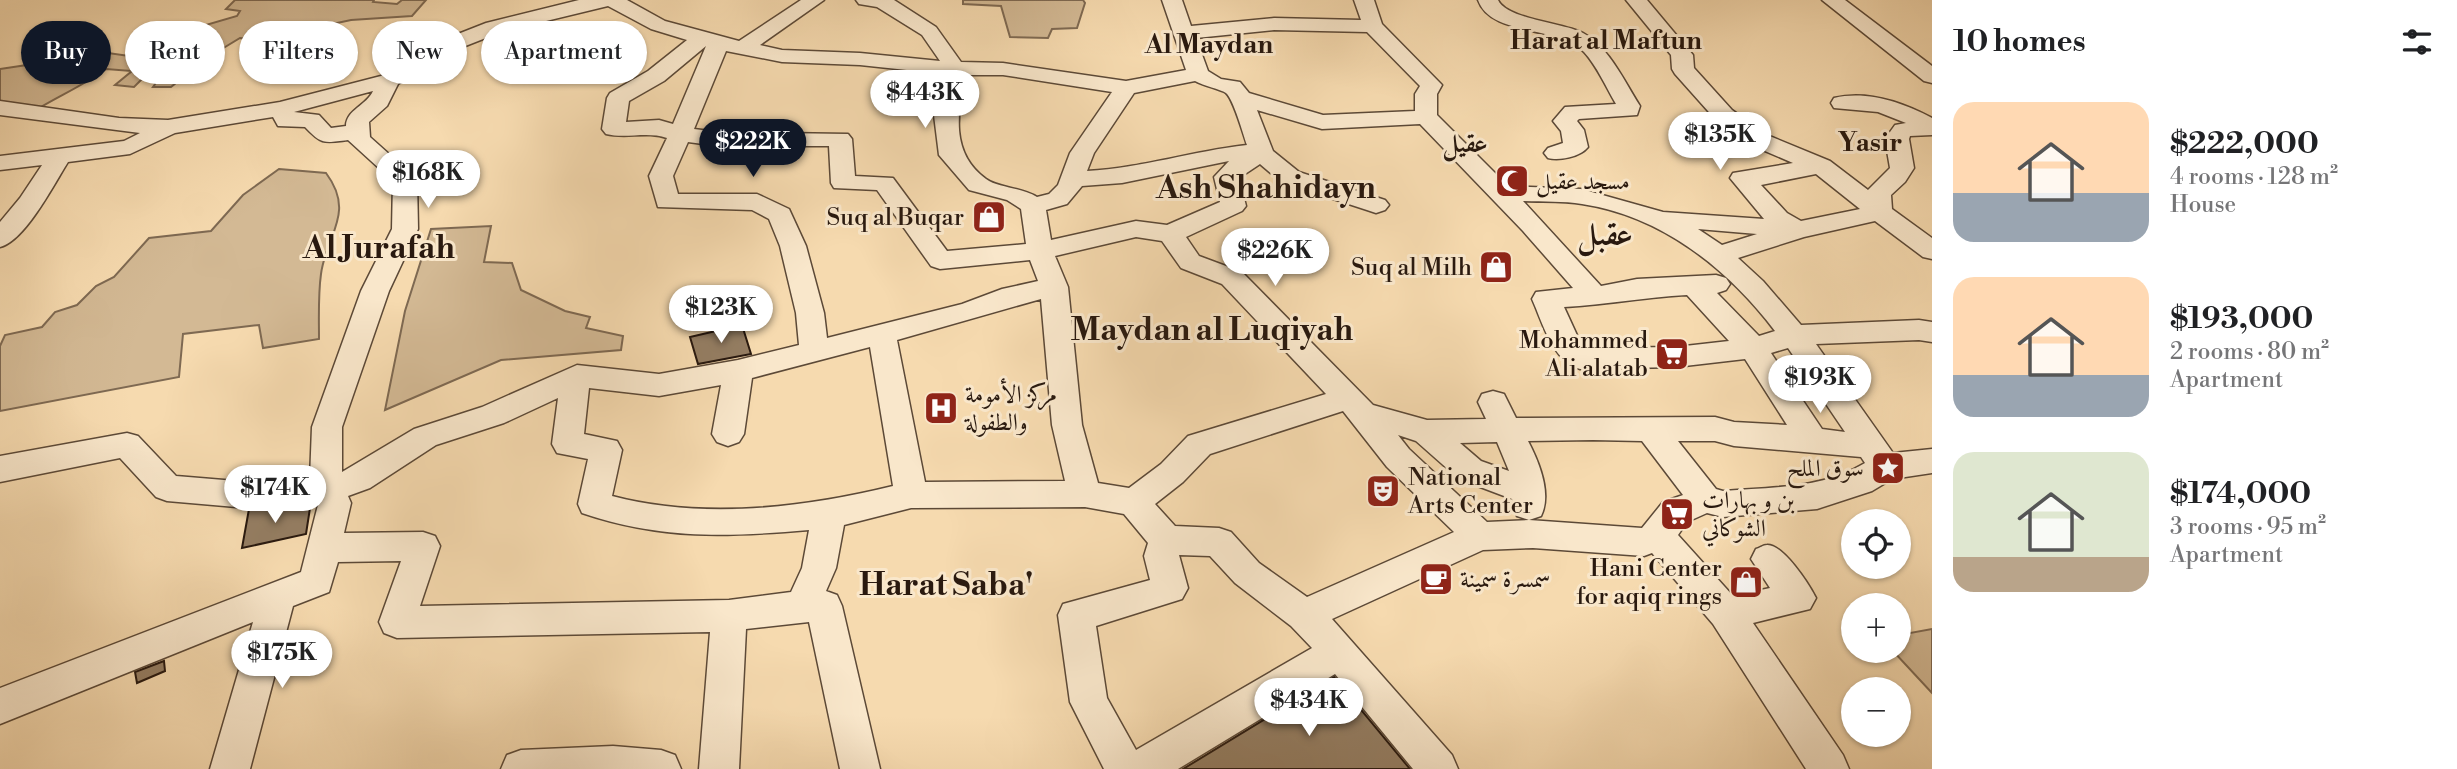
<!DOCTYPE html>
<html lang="en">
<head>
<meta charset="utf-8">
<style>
	:root { --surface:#fff; --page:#f2f2f2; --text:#202124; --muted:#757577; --accent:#111827 }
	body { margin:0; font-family:"Libre Bodoni",Amiri,serif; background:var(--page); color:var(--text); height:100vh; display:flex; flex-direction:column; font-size:26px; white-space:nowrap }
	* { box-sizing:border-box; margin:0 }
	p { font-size:23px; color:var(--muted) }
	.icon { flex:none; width:38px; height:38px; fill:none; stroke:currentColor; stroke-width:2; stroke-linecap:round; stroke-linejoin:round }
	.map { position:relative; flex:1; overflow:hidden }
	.details { display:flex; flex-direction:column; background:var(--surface); width:525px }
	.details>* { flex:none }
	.guide { position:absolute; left:21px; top:21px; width:665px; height:63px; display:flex; gap:14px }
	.tools { position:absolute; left:1841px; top:509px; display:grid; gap:14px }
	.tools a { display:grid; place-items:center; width:70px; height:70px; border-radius:50%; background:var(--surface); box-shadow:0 2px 5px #0004; font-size:35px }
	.price { position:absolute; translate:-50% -60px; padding:0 16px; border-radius:24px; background:#fff; color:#222; font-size:23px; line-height:46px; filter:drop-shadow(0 2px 4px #0008) }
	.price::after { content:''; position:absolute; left:50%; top:42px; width:21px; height:16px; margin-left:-10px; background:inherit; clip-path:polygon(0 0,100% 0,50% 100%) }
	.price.current { background:var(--accent); color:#fff }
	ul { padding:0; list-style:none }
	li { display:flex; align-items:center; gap:21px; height:175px; padding:0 21px }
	li span { display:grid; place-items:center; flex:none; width:196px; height:140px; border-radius:21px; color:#555 }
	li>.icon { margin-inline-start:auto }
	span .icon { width:84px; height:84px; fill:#fffc; stroke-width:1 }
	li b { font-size:30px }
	h2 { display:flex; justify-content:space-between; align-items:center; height:84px; padding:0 21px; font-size:30px }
	.pill { padding:0 24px; border-radius:32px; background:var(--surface); box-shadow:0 2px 5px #0004; font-size:24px; line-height:63px }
	.pill.current { background:var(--accent); color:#fff }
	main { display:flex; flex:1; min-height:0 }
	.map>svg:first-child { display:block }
	.green { fill:#d3b994; stroke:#7e6952; stroke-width:2 }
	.building { fill:#947d62; stroke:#29190f; stroke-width:2 }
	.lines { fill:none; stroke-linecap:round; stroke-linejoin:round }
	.minor-casing { stroke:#5c4937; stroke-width:3 }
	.minor { fill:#f9e7cb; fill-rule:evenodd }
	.labels { text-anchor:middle; stroke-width:6; stroke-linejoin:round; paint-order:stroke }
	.poi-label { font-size:24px; fill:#29190f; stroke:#f9e7cb; text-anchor:start }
	.far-district-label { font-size:26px; font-weight:bold; fill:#29190f; stroke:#f9e7cb }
	.district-label { font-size:32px; font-weight:bold; fill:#29190f; stroke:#f9e7cb }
</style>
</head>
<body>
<main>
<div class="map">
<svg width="1932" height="769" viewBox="0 0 1932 769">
	<rect width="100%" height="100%" fill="#f6daaf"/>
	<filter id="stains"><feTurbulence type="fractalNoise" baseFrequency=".00286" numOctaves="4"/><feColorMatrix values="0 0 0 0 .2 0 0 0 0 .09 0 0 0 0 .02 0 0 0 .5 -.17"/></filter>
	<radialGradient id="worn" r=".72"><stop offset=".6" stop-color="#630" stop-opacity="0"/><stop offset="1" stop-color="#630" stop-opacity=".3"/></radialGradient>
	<path class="green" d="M235 0H374L373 2 397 4 402 0H426L412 16 351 20 258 40 240 38 207 58 171 87H153L161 76 144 77 134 87 115 85 132 71 106 69C83 86 56 97 31 113L0 107V69L40 63 66 47 136 57 152 47 135 43 157 30 182 32 237 16 240 11 226 9Z
		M963 0H1083L1085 3 1077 28 1052 29 1048 38 1010 37 1001 6 963 4Z
		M279 169 326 173C356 213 326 235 321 274 318 295 319 318 319 339L263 348 259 325 183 334 179 377 0 411V346L5 335 42 327 55 312 77 305 96 286 114 277 149 238 211 231 243 195Z
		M491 226 484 262 512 263 521 290 565 311 590 317 586 328 623 336 621 350 501 360 385 410 405 311 431 229Z
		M1932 629V693L1893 651H1899V635Z"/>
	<path class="building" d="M742 325 751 354 698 364 690 337Z
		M310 508 306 534 242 548 249 509Z
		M164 661 165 671 137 683 135 672Z
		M1334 677 1410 769H1183Z"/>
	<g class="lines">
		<g class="minor-casing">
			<path id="minor" d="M579 0H627L665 21 739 41 801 0H824L760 45 782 50 860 53 940 61 922 35 877 7 859 4 856 0H894L936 27 961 62 1003 63 1126 81 1186 70 1162 0H1182L1191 26 1274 18 1361 20 1354 0H1374L1382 24 1442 85 1437 94V115L1508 186 1581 189 1663 212 1764 219 1730 178 1733 173 1793 163 1751 145 1716 120 1675 74 1672 69 1671 55 1626 0H1647L1693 55 1694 68 1732 110 1767 135 1830 161 1868 190 1890 168 1885 139 1895 125 1906 123 1878 112 1834 108 1831 103 1834 98C1867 90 1904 103 1932 118V135L1910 136 1909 139 1914 168 1905 182 1891 195 1892 209 1932 238V259L1923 257 1875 221 1804 237 1738 258 1763 281 1801 325 1919 320 1932 322V342L1919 340 1816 344 1893 453 1932 449V473L1892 479 1872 491 1817 509 1723 517 1707 513 1687 522 1678 535 1733 596 1770 588 1751 559 1756 549C1760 548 1763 545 1767 545 1783 544 1809 584 1816 598L1810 609 1753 623 1843 755 1849 769H1806L1713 624 1652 553 1644 556 1533 548 1483 550 1332 619 1452 755 1458 769H1413L1335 674 1178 769H1104L1070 702 1058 615 1063 604 1150 580 1144 556 1148 543 1124 514 1085 507 911 508 844 525 836 568 826 591 837 595 842 606 880 769H840L809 622 746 629 739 769H699L710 632 397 638 384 633 379 622 401 561 338 562 329 592 293 606 250 769H210L253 622 0 724V688L301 572 318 505 236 507 167 501 156 497 120 458 0 482V456L127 433 138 436 176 476 236 481 310 479 312 427 361 291 392 229 393 181 348 140C324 143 322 145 305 127L278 126 273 117 175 133 130 154 68 162C54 184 25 241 0 247V222L20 198 42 165 0 170V156L124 141 140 133 0 115V101L119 118 168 120 280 102 381 76 430 45 486 23ZM608 6 651 29 687 40 648 71 610 93 607 98 602 129 606 134C626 139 647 131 667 138L649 176 658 207 752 210 769 219 780 246 796 313 799 345 738 360 659 374 577 365 482 407 414 429 342 472V427L389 291 418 229 417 179 370 137 369 122 387 106 398 84 445 54 501 32ZM1274 30 1367 32 1420 86 1415 94V111L1323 115 1249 93 1240 82 1221 79 1208 71 1196 38ZM706 46 673 124 659 120 626 122 629 101 664 81ZM726 51 782 62 860 65 944 74 934 115 939 155 969 190 1007 200 1021 209 1026 244 947 251 893 178 855 176 852 139 848 134 718 132 694 129ZM966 75H1003L1112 92 1070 153 1058 185 1049 194 1037 197C1021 187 998 188 986 179 950 153 957 112 966 75ZM1195 81C1204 86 1220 89 1226 93 1234 100 1243 134 1247 145 1193 151 1142 168 1087 171L1094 153 1134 93ZM373 91C367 105 346 110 346 126L331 128 319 115 294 112ZM1257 110 1322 129 1420 124 1523 231 1573 288 1536 292 1532 299C1543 323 1552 361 1580 369L1676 367 1745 359 1787 425 1734 422 1715 417 1516 418 1504 394 1493 391 1482 394 1478 402 1486 419 1427 420 1373 405 1242 272 1199 256 1186 237 1242 211 1246 206 1239 178 1260 164 1281 182 1367 210 1376 213 1385 210 1389 205 1385 200 1299 172 1273 151ZM688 142 718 146H829L831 183 834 188 877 190 931 266 940 269 1030 260 1038 281 1002 289 962 304 827 338 824 313 806 246 789 209 757 194H678L673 176ZM1229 161 1214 177 1220 202 1167 225 1136 221 1051 240 1046 210 1067 204 1082 186 1122 183ZM1816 174 1860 209 1801 221 1787 213 1761 185ZM1523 201C1543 202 1563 201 1582 204 1662 216 1728 269 1775 331L1759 336 1717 293 1726 290 1730 284 1726 278 1716 275 1637 279 1601 286ZM1698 229 1757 234 1722 245ZM1136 237 1162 241 1181 268 1222 284 1326 394 1188 436 1161 464 1129 488 1098 483 1082 425 1068 287 1055 256ZM1687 295 1729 341 1676 347 1587 348 1581 344 1564 307C1605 305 1646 297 1687 295ZM1041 299 1052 425 1065 481 925 482 897 340ZM870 347 893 486C803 508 703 520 612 496L622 450 617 441 584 434 589 388 659 396 721 385 712 434 717 442 728 446 739 442 744 434 752 378ZM1788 348 1845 432 1822 429 1771 353ZM558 398 552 444 557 453 588 459 578 504 582 513C662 540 728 537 809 530L802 568 791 592 729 600 420 606 440 546 435 536 423 532 344 533 351 503 348 496 370 488 436 445 504 423ZM1343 411 1387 467 1454 532 1307 597 1259 563 1231 532 1219 528 1175 526 1155 504 1183 482 1210 454ZM1398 435 1416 441 1459 479 1512 499 1517 516 1529 520 1487 522 1409 449ZM1593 440 1642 441 1683 495 1663 502 1642 528 1529 520 1541 516C1552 494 1539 462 1528 441ZM1678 441H1715L1734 446 1861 457 1865 463C1823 489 1771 487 1723 491L1716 489ZM1497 442 1509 471 1481 461 1460 443ZM1179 555 1210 556 1235 583 1291 626 1312 648 1136 750 1107 698 1096 626 1182 599 1188 588Z
				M1478 0H1498C1506 19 1564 23 1583 33 1609 47 1624 81 1640 106L1637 115 1579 119 1577 121 1584 130 1588 147C1580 157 1559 161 1548 158L1544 153 1548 148 1563 143 1561 131 1553 121 1565 107 1616 104C1606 87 1597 66 1584 52 1558 25 1491 37 1478 0Z
				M1822 0H1845L1932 66V83L1924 81Z
				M613 746 661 750 675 755 681 769H501L507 755 521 750Z"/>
		</g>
		<use href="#minor" class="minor"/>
	</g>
	<defs>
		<g id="mosque-square" transform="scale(1.75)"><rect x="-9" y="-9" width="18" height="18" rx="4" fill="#8f2418" stroke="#f9e7cb"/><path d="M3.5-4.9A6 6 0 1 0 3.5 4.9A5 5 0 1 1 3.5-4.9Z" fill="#fff"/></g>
		<g id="shop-square" transform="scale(1.75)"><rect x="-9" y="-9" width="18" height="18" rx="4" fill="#8f2418" stroke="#f9e7cb"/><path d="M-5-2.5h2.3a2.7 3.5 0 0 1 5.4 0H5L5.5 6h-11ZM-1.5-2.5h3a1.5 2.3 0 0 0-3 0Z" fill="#fff"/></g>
		<g id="supermarket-square" transform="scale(1.75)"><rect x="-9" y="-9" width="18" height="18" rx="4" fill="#8f2418" stroke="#f9e7cb"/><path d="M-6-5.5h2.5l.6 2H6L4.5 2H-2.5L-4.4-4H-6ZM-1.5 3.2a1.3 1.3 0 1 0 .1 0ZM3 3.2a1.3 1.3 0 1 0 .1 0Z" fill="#fff"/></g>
		<g id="hospital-square" transform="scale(1.75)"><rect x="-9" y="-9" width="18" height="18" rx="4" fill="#8f2418" stroke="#f9e7cb"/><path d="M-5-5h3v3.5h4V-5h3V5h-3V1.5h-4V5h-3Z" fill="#fff"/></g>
		<g id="sight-square" transform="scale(1.75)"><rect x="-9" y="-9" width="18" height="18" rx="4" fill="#8f2418" stroke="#f9e7cb"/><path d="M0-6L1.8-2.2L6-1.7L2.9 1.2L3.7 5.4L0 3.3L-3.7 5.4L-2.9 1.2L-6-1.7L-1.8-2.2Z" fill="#fff"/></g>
		<g id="theatre-square" transform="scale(1.75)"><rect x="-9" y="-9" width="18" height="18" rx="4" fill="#8f2418" stroke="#f9e7cb"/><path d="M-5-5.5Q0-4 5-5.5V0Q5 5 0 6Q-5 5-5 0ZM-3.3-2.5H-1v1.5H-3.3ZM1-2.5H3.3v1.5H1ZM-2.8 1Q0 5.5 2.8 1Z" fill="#fff"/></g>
		<g id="cafe-square" transform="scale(1.75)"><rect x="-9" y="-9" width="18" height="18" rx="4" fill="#8f2418" stroke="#f9e7cb"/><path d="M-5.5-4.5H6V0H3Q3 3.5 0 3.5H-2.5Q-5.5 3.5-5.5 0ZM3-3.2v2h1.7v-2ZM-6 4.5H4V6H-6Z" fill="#fff"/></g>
	</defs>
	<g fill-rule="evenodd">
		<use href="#mosque-square" x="1512" y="181"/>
		<use href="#shop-square" x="989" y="217"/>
		<use href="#shop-square" x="1496" y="267"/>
		<use href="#supermarket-square" x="1672" y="354"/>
		<use href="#hospital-square" x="941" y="408"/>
		<use href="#sight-square" x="1888" y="468"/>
		<use href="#theatre-square" x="1383" y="491"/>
		<use href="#supermarket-square" x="1677" y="514"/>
		<use href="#cafe-square" x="1436" y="579"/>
		<use href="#shop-square" x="1746" y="582"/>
	</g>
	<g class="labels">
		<g class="poi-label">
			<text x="1536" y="189">مسجد عقيل</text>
			<text x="964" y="225" text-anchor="end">Suq al Buqar</text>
			<text x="1472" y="275" text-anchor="end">Suq al Milh</text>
			<text x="1648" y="348" text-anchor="end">Mohammed<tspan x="1648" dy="28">Ali alatab</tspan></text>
			<text x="965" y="402">مركز الأمومة<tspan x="965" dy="28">والطفولة</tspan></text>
			<text x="1864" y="476" text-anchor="end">سوق الملح</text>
			<text x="1408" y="485">National<tspan x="1408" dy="28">Arts Center</tspan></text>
			<text x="1702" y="508">بن و بهارات<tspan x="1702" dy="28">الشوكاني</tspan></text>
			<text x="1722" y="576" text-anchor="end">Hani Center<tspan x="1722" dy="28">for aqiq rings</tspan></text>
			<text x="1460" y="587">سمسرة سمينة</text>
		</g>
		<g class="far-district-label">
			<text x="1606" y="49">Harat al Maftun</text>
			<text x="1209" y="53">Al Maydan</text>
			<text x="1870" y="151">Yasir</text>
			<text x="1465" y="152">عقيل</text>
		</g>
		<g class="district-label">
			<text x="1266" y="198">Ash Shahidayn</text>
			<text x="1605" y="245">عقبل</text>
			<text x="379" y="258">Al Jurafah</text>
			<text x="1212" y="340">Maydan al Luqiyah</text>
			<text x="946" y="595">Harat Saba'</text>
		</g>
	</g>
	<rect width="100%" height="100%" filter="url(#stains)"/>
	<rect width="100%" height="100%" fill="url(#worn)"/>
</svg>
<div class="tools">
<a><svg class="icon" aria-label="locate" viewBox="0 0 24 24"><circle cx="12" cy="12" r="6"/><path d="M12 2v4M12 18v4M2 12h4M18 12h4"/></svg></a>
<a>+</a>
<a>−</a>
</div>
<b class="price" style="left:925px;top:130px">$443K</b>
<b class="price" style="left:1720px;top:172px">$135K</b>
<b class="price current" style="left:753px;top:179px">$222K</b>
<b class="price" style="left:428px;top:210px">$168K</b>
<b class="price" style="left:1275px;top:288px">$226K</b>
<b class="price" style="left:721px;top:345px">$123K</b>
<b class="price" style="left:1820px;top:415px">$193K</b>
<b class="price" style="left:275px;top:525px">$174K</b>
<b class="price" style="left:282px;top:690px">$175K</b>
<b class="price" style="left:1309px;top:738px">$434K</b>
<div class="guide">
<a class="pill current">Buy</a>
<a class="pill">Rent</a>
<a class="pill">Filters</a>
<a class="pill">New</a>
<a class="pill">Apartment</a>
</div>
</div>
<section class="details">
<h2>10 homes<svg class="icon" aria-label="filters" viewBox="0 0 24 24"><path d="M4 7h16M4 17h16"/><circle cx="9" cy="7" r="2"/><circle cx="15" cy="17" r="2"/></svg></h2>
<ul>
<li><span style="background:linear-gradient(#ffd9b3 65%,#9aa5b1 0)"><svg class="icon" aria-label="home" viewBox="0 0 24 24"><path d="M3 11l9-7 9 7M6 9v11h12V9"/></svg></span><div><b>$222,000</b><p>4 rooms · 128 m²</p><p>House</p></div></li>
<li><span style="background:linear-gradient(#ffd9b3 70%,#9aa5b1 0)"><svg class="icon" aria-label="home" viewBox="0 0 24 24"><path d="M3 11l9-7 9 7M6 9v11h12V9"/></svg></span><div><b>$193,000</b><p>2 rooms · 80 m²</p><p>Apartment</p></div></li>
<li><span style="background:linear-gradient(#dfe7d0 75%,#b9a48a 0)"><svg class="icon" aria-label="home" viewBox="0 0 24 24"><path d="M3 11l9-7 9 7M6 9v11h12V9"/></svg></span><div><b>$174,000</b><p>3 rooms · 95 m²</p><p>Apartment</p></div></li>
</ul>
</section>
</main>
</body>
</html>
